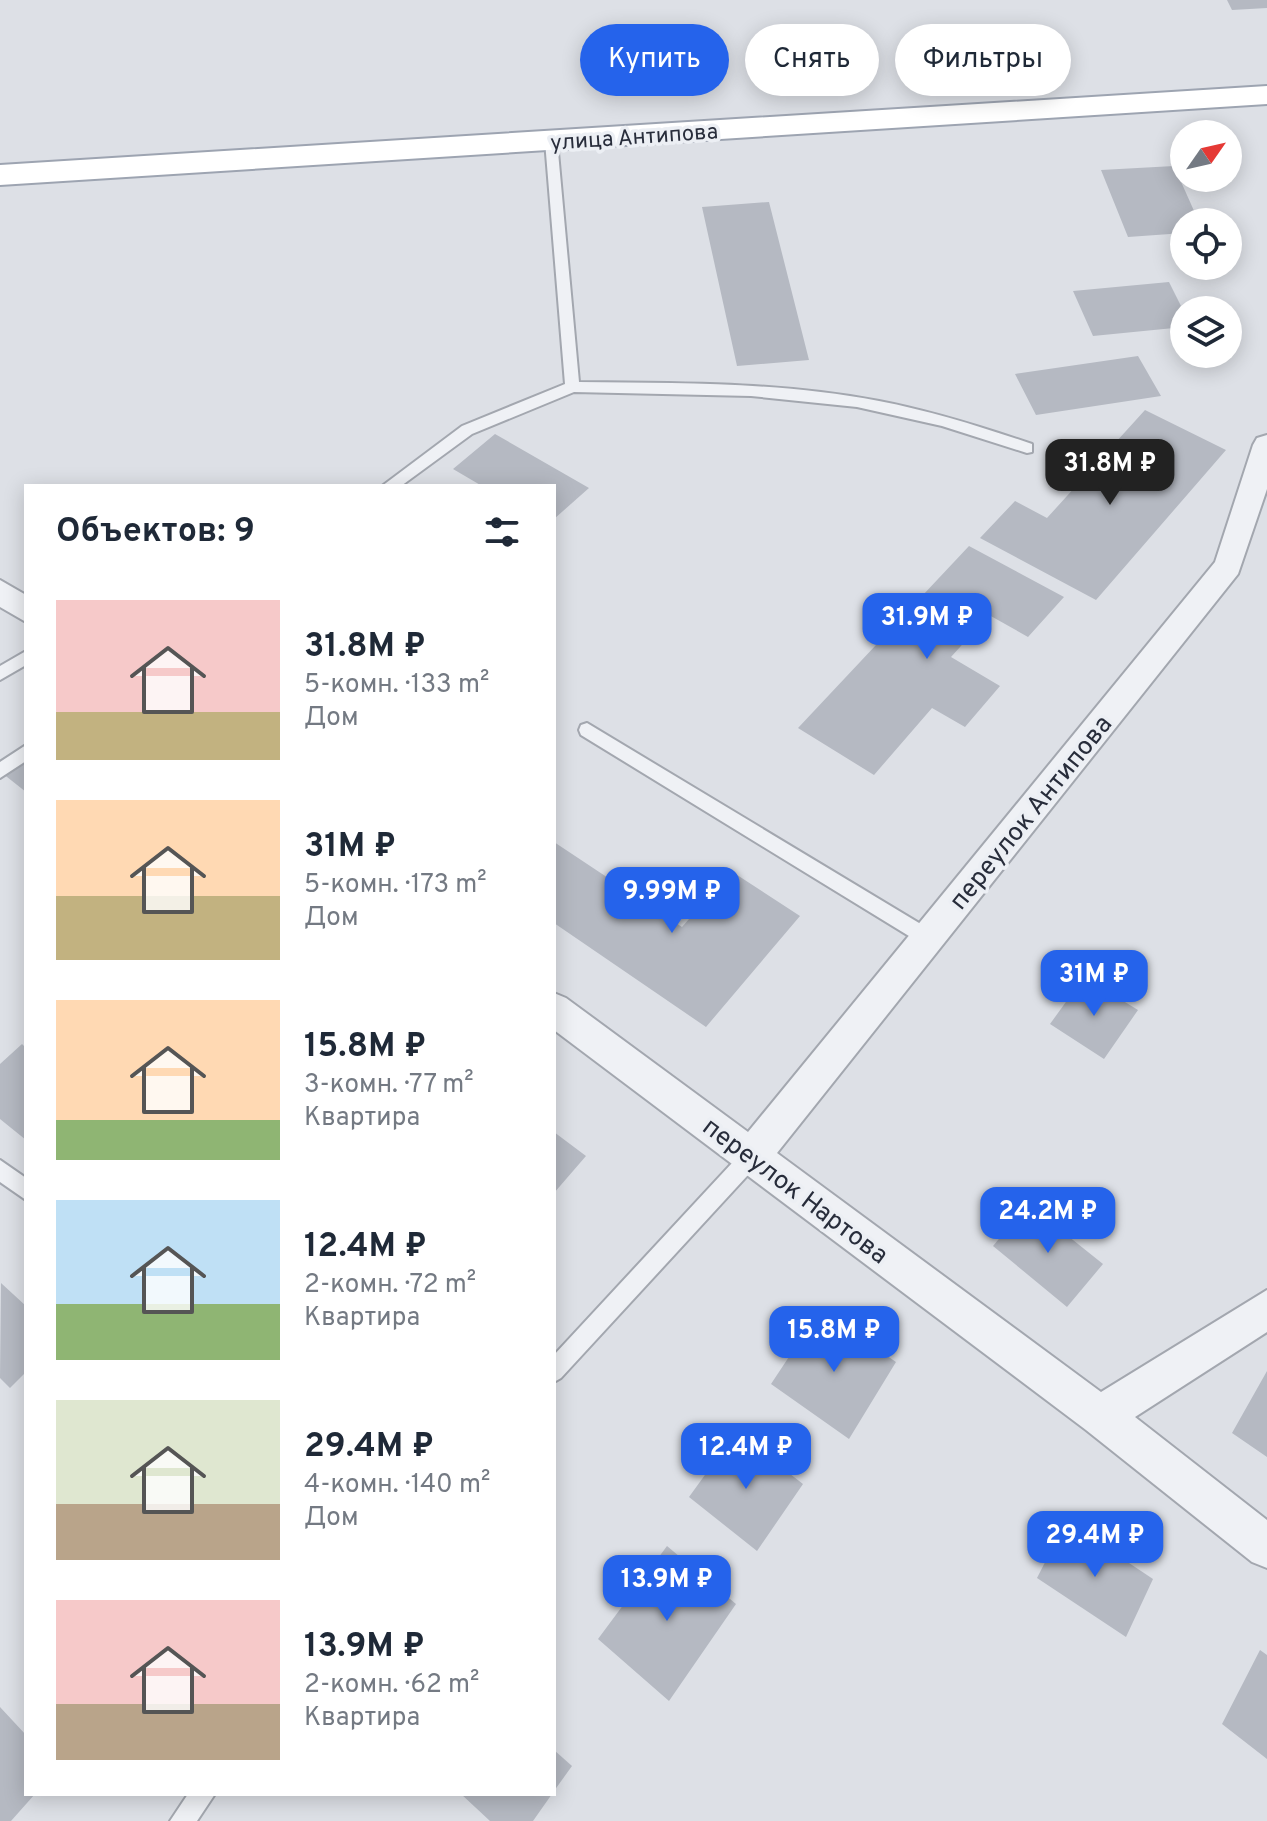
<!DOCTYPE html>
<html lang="ru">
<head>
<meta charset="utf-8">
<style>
	:root { --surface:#fff; --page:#f2f2f3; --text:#1f2937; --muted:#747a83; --accent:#2563eb }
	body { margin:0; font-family:Overpass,sans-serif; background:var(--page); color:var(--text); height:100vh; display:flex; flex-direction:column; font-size:30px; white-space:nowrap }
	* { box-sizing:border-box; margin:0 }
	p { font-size:26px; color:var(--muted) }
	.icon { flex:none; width:44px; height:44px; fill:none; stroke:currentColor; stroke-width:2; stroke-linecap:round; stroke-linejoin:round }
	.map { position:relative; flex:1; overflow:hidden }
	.panel { position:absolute; left:24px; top:484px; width:532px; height:1312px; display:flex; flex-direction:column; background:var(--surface); border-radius:0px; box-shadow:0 4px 20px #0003 }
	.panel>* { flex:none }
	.top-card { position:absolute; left:580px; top:24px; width:566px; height:72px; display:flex; gap:16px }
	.needle { width:52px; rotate:56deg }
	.tools { position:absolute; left:1170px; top:120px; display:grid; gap:16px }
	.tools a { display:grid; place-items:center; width:72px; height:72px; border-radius:50%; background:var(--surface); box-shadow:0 4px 20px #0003; font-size:40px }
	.price { position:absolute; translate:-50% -68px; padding:0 18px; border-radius:16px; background:var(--accent); color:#fff; font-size:26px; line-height:52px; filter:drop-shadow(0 2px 4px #0008) }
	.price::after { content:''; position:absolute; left:50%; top:48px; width:24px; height:18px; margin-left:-12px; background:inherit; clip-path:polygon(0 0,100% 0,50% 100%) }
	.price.selected { background:#222; color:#fff }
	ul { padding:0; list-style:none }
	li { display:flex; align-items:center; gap:24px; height:200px; padding:0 32px }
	li span { display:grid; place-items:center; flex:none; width:224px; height:160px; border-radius:0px; color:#555 }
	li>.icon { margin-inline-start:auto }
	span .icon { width:96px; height:96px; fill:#fffc; stroke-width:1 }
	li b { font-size:34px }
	h2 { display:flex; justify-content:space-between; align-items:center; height:96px; padding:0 32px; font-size:34px }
	.tag { padding:0 28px; border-radius:36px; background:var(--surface); box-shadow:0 4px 20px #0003; font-size:28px; line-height:72px }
	.tag.selected { background:var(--accent); color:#fff }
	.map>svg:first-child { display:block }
	.building { fill:#b5b9c2 }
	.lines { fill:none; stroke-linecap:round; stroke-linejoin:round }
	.service-casing { stroke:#a3a7af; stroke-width:4 }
	.minor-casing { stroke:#a3a7af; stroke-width:4 }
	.primary-casing { stroke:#9da4b1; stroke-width:4 }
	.service { fill:#eff1f5; fill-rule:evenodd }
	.minor { fill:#eff1f5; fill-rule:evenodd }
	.primary { fill:#fff; fill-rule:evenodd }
	.labels { text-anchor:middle; stroke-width:7; stroke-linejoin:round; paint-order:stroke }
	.far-street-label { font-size:22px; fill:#282d3b; stroke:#eceff4 }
	.street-label { font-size:26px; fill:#282d3b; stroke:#eceff4 }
</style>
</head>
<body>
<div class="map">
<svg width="1267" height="1821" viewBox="0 0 1267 1821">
	<rect width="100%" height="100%" fill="#dde0e6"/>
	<path class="building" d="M1227 0H1267V8L1232 10Z
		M1174 166 1199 222H1184V233L1128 237 1101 170Z
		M769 202 809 360 737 366 702 207Z
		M1169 282 1184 312V327L1093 336 1073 291Z
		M1138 356 1161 396 1036 415 1015 374Z
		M1145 410 1226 450 1096 600 980 538 1015 501 1047 518Z
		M495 434 589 488 554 519V486H482L453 469Z
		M969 546 1064 597 1028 637 989 615 951 657 1000 686 965 727 932 708 874 775 798 728Z
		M26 754V792L2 773Z
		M554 842 682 927 731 871 800 916 706 1027 554 923Z
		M1084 977 1138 1010 1104 1059 1050 1024Z
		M22 1044 26 1048V1140L0 1119V1064Z
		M554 1132 586 1156 554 1193Z
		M1028 1204 1103 1264 1067 1307 993 1246Z
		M1 1283 26 1306V1372L10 1388 0 1378Z
		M820 1310 896 1362 849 1439 771 1384Z
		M1267 1371V1457L1232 1433Z
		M736 1432 803 1484 757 1551 689 1497Z
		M1066 1521 1153 1579 1126 1637 1037 1578Z
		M667 1546 736 1604 669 1701 598 1639Z
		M1260 1650 1267 1655V1759L1222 1724Z
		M0 1707 26 1735V1794H35L11 1821H0Z
		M554 1750 572 1766 554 1791Z
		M461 1794H552L533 1821H490Z"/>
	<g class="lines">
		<g class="service-casing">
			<path id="service" d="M551 137 557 141 579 382C678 383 780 382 879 401 931 411 982 427 1032 444V452L1027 453 942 426 857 407 751 396 574 392 472 434 401 486H382L462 426 565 384 545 141Z
				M26 651V665L0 680V666Z
				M587 723 934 932 937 938 934 944 928 946 922 944 581 735 579 730 581 725Z
				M26 745V761L0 778V762Z
				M752 1147 759 1149 762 1156 759 1163 561 1378 554 1382V1355L745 1149Z
				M0 1160 26 1178V1200L0 1182Z
				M188 1794H215L197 1821H170Z"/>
		</g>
		<g class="minor-casing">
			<path id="minor" d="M1267 435V489L1238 574 777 1153 1101 1392 1267 1290V1332L1135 1417 1267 1520V1568L1252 1562 1086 1430 554 1030V993L566 998 748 1132 1215 562 1253 445 1257 438Z
				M0 580 26 595V622L0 607Z"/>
		</g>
		<g class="primary-casing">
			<path id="primary" d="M1267 86V104L0 185V165Z"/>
		</g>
		<use href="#service" class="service"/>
		<use href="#minor" class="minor"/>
		<use href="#primary" class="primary"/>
	</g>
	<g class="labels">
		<g class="far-street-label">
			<text transform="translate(634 136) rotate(-4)" y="8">улица Антипова</text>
		</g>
		<g class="street-label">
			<text transform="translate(1030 812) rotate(-51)" y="9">переулок Антипова</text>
			<text transform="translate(796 1190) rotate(37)" y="9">переулок Нартова</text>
		</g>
	</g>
</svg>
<div class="tools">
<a><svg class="needle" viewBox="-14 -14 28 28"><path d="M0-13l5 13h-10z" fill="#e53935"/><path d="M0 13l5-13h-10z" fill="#747a83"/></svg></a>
<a><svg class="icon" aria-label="locate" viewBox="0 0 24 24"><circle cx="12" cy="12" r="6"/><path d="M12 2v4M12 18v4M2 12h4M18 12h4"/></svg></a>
<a><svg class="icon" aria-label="layers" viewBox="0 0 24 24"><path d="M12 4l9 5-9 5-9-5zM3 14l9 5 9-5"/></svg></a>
</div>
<b class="price selected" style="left:1110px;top:507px">31.8M ₽</b>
<b class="price" style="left:927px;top:661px">31.9M ₽</b>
<b class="price" style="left:672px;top:935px">9.99M ₽</b>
<b class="price" style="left:1094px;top:1018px">31M ₽</b>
<b class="price" style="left:1048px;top:1255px">24.2M ₽</b>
<b class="price" style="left:834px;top:1374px">15.8M ₽</b>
<b class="price" style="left:746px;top:1491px">12.4M ₽</b>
<b class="price" style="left:1095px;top:1579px">29.4M ₽</b>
<b class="price" style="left:667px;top:1623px">13.9M ₽</b>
<div class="top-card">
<a class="tag selected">Купить</a>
<a class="tag">Снять</a>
<a class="tag">Фильтры</a>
</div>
<section class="panel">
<h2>Объектов: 9<svg class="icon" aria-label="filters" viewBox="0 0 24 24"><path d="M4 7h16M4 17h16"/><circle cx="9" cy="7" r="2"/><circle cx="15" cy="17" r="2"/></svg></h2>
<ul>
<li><span style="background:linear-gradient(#f6c9c9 70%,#c2b280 0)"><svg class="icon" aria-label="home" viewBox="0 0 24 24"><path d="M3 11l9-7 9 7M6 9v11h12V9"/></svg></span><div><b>31.8M ₽</b><p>5-комн. · 133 m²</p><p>Дом</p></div></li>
<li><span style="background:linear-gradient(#ffd9b3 60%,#c2b280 0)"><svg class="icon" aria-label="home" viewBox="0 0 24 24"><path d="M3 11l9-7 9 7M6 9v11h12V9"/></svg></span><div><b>31M ₽</b><p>5-комн. · 173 m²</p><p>Дом</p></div></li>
<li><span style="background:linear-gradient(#ffd9b3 75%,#8fb573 0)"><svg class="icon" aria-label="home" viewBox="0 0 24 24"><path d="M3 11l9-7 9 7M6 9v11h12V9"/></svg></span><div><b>15.8M ₽</b><p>3-комн. · 77 m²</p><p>Квартира</p></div></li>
<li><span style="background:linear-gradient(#bfe0f5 65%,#8fb573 0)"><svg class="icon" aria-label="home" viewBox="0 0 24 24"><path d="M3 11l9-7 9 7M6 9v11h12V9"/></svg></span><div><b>12.4M ₽</b><p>2-комн. · 72 m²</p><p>Квартира</p></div></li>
<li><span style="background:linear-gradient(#dfe7d0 65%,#b9a48a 0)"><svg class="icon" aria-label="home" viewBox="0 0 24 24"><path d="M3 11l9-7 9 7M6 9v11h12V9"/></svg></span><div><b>29.4M ₽</b><p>4-комн. · 140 m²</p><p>Дом</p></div></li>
<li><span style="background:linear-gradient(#f6c9c9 65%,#b9a48a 0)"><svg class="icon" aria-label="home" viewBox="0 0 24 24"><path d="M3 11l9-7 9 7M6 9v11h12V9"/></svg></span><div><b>13.9M ₽</b><p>2-комн. · 62 m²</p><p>Квартира</p></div></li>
</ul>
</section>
</div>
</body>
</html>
